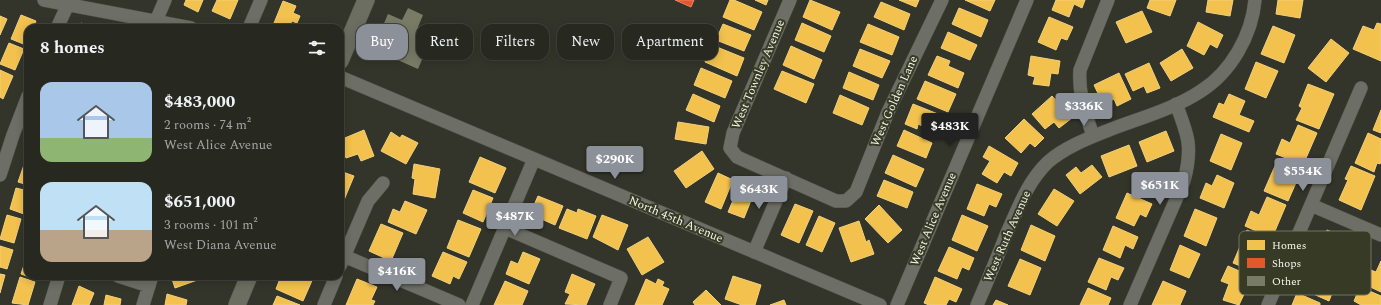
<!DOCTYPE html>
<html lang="en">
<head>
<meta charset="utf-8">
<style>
	:root { --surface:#272820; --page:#2f3029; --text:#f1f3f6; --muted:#a4a6a5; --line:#43443e; --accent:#8c9099 }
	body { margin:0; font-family:Spectral,serif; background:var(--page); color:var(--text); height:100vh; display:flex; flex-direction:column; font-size:15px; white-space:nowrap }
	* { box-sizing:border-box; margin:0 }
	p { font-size:13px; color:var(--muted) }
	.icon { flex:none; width:22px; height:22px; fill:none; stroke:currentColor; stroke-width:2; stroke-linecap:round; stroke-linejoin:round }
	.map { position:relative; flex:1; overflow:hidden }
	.details { position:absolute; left:24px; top:24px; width:320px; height:256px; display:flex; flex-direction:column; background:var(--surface); border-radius:12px; box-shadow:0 2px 10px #0003,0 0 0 1px var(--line) }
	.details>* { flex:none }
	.top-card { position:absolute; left:356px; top:24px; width:380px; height:36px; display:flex; gap:8px }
	.price { position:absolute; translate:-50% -34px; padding:0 9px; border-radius:4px; background:var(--accent); color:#fff; font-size:13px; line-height:26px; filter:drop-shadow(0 1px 2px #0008) }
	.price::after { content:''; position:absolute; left:50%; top:24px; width:12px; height:9px; margin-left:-6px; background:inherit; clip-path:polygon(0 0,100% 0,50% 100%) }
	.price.selected { background:#222; color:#fff }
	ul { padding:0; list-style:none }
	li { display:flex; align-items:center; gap:12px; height:100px; padding:0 16px }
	li span { display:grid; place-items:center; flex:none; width:112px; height:80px; border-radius:12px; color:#555 }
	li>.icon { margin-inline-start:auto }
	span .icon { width:48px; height:48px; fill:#fffc; stroke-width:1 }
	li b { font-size:17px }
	h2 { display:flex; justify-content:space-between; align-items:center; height:48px; padding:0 16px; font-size:17px }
	.pill { padding:0 14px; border-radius:12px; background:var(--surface); box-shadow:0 2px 10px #0003,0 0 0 1px var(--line); font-size:14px; line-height:36px }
	.pill.selected { background:var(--accent); color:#fff }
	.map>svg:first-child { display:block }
	.homes { fill:#f2c14e; stroke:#f2d17c }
	.shops { fill:#e4572e; stroke:#e88666 }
	.building { fill:#787b66 }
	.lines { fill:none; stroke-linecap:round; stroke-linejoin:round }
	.minor-casing { stroke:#52544a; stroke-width:14 }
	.major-casing { stroke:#52544a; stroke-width:18 }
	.minor { stroke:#6d6f66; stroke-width:13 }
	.major { stroke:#6c6e61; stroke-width:17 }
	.labels { text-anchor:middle; stroke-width:4; stroke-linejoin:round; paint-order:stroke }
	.street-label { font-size:12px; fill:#f2f5e8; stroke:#373a25 }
	.key { fill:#373a25; stroke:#6f7260; stroke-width:1 }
	.key-label { font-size:11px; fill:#f2f5e8 }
</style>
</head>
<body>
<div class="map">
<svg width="1381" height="305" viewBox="0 0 1381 305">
	<rect width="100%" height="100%" fill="#34352a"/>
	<path class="homes" d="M186 0H203L198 12 184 5Z
		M217 0H238L230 19 212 11Z
		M730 0H734L762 12 754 30 723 17Z
		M755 0H768L766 5Z
		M810 0 840 12 832 30 803 17Z
		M899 0H919L916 7Z
		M965 0H995L990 11Z
		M1056 0H1085L1082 8 1074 4 1069 17 1052 10Z
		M1150 0H1176L1170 16 1147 8Z
		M1208 0H1233L1230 16 1206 12Z
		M1278 0H1303L1300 18 1276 14Z
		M283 1 296 6 293 13 300 16 297 23 292 21 288 28H272Z
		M881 2 910 14 904 30 874 17Z
		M959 8 988 20 981 37 952 24Z
		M1142 11 1152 32 1126 43 1116 22Z
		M21 15 36 21 33 28H28V40L26 45 11 39Z
		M0 16 7 19 0 35Z
		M1049 17 1073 27 1067 40 1061 38 1056 50 1038 42Z
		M1198 22 1223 35 1217 48 1210 44 1204 55 1187 46Z
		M81 23 93 28H79Z
		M802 23 831 36 824 52 795 40Z
		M1377 23 1381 24V61L1353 49 1363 26 1374 30Z
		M723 24 751 35 744 51 716 40Z
		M868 24 899 37 892 55 860 42Z
		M1273 26 1295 35 1284 63 1261 54Z
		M948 32 977 45 970 60 941 48Z
		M1331 39 1349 53 1326 82 1308 68Z
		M9 43 24 49 15 70 0 64Z
		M712 45 744 58 737 76 705 62Z
		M791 46 822 60 814 79 783 65Z
		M860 49 890 61 882 78 853 66Z
		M1182 49 1193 68 1171 81 1160 63Z
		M937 56 950 61 948 66 964 73 958 88 928 75Z
		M1031 56 1060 61 1058 74 1051 73 1049 86 1033 84 1035 77 1028 75Z
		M1256 62 1278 71 1266 98 1245 89Z
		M1149 63 1160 88 1147 93 1144 86 1133 91 1125 74Z
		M701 68 732 81 725 98 694 85Z
		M0 70 13 76 3 99 0 97Z
		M782 71 814 84 806 103 774 89Z
		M849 72 879 85 873 100 843 88Z
		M1119 73 1131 99 1117 106 1114 99 1103 104 1094 85Z
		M925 81 956 94 948 112 917 99Z
		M1308 84 1334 94 1319 129 1296 120 1302 108 1299 106Z
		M693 94 720 106 714 122 686 110Z
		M1229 94 1245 101 1239 115 1254 121 1249 132 1213 117 1219 103 1224 105Z
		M840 95 869 108 862 125 833 113Z
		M1052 96 1072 118 1059 128 1054 122 1045 129 1032 114Z
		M913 104 943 116 936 132 918 124 917 129 905 124Z
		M1381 110V133L1373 130Z
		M1024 119 1044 138 1035 147 1030 143 1021 153 1005 138Z
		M678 122 709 127 706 144 675 139Z
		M1298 125 1317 133 1303 165 1276 154 1282 139 1290 143Z
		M364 130 374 156 361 161 358 154 346 158 340 140Z
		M904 130 932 143 926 158 897 146Z
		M1166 131 1174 151 1147 162 1139 142Z
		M391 132 400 138 402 135 418 143 406 164 381 151Z
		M1368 133 1381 139V162L1380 164 1377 163 1374 172 1355 163Z
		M1221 134 1242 143 1231 170 1210 161Z
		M1129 145 1137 166 1109 177 1101 156Z
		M989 146 1018 163 1011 176 1004 172 997 183 982 174 990 161 983 157Z
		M702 151 714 169 686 188 674 171Z
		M893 155 924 169 916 187 885 173Z
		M480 157 506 168 495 193 469 182Z
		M1278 159 1302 169 1288 201 1264 191Z
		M25 162 28 163V185L18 182Z
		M414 164 440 169 435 198 413 194 415 179 412 178Z
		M1092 165 1102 177 1080 194 1066 175 1076 167 1081 173Z
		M1351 166 1375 176 1361 210 1339 200 1348 180 1345 179Z
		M340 171 354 176 344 200 340 199Z
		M718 173 733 180 721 209 705 202Z
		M1217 175 1234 183 1224 208 1200 198 1206 183 1212 186Z
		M884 180 913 192 907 208 877 196Z
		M741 182 756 188 744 218 728 212Z
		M977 184 1002 194 996 207 989 204 984 216 967 209Z
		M16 188 28 191V202L24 214 10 209Z
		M1054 189 1074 201 1057 226 1038 214Z
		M473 190 493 198 483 222 463 213Z
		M1127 193 1152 204 1146 217 1140 214 1134 226 1116 218Z
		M538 196 563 206 555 225 530 214Z
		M1267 197 1286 205 1272 238 1245 226 1251 211 1259 215Z
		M405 201 427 210 416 234 388 222 393 209 400 212Z
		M795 204 813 211 799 243 781 235Z
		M879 205 902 230 888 243 865 219Z
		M567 209 577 213 578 209 596 216 587 239 559 228Z
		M1195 209 1217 218 1206 246 1184 236Z
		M7 215 21 219 14 243 0 239Z
		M602 215 628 225 618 250 593 237Z
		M962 215 988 226 977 251 952 240Z
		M819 216 835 223 822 252 806 245Z
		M458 220 481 229 469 257 447 248Z
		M859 221 866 242 869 240 874 254 851 262 839 228Z
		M381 224 403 233 391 261 369 251Z
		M1031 225 1055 236 1045 261 1021 250Z
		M1113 226 1138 237 1133 249 1125 245 1120 258 1103 250Z
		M1247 230 1271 241 1263 259 1261 258 1255 272 1233 263Z
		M1327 230 1349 239 1335 271 1311 261Z
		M648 237 664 262 642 275 627 249Z
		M1180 245 1200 254 1189 278 1170 270Z
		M0 246 13 250 7 269 0 267Z
		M949 247 974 258 969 270 962 267 957 279 938 271Z
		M443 252 467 262 459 279 453 276 450 284 432 276Z
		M523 252 540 259 529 284 506 274 511 261 518 264Z
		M28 253V276H36L35 279 21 274Z
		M1099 258 1124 268 1118 280 1111 277 1106 290 1088 282Z
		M1020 259 1041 268 1030 295 1008 286Z
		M1381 261V292L1362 283 1368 269 1376 272Z
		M1228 266 1255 278 1248 294 1245 292 1239 305 1223 300 1229 284 1221 281Z
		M1316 268 1338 278 1329 301 1300 288 1305 275 1312 278Z
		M0 274 5 275 0 293Z
		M572 274 595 284 586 305 565 304 570 294 565 292Z
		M171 276H202L203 278 175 288Z
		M281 276H314L303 301 276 289Z
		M733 276 761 285 755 305H742L725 299Z
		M20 277 35 282 28 305 12 303Z
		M935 277 962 289 956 302 949 299 946 305H929L924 303Z
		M357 279 377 287 371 300 375 301 373 305H346Z
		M646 279 656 284 658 279 664 282 662 286 669 289 662 305H635Z
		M505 281 528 291 522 305H494Z
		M1163 281 1186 291 1180 305H1152Z
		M79 286 94 293 89 305H72Z
		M1360 287 1381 296V305H1361L1354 301Z
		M1088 288 1111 298 1108 305H1080Z
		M706 290 721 305H695L693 302Z
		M1297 293 1320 303V305H1292Z
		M167 294 187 300 186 305H165Z
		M106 295 121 299 120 305H104Z
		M277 296 300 305H273Z
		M784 300 786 305H770Z
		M996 300 1008 305H993Z"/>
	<path class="shops" d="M675 0H694L691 7Z"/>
	<path class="building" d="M408 8 423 15 418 27 433 34 418 69 373 49 388 14 402 20Z"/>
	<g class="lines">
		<g class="minor-casing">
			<path id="minor" d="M44 0 191 28
				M790 0 733 133 730 148 737 157 836 201H846L856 192 888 112 942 0
				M57 28 70 0
				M153 28 165 0
				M249 28 261 0
				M340 77 880 305
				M1093 136C1086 114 1078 94 1080 70L1108 0
				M0 175 13 135 28 96
				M1311 205 1381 235
				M505 228 621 278 610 305
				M754 252 786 178
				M344 256 459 305
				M340 266 368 201 383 183
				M118 276 149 286
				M50 305 59 276
				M143 305 152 276
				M324 305 336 276
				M472 305 534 159
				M897 305 1027 0
				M977 305C987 282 997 259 1006 235 1018 209 1027 182 1048 162 1065 147 1089 138 1109 130 1140 118 1174 109 1201 91 1231 72 1252 35 1255 0
				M1130 305 1184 181C1193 147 1188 135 1176 104
				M1268 305 1361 88"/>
		</g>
		<g class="major-casing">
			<path id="major" d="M340 61 366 0
				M237 305 249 276"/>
		</g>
		<use href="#minor" class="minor"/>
		<use href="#major" class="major"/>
	</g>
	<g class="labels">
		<g class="street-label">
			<text transform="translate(758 74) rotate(-67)" y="4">West Townley Avenue</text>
			<text transform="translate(894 101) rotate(-66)" y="4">West Golden Lane</text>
			<text transform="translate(676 219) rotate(23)" y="4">North 45th Avenue</text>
			<text transform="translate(933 219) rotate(-67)" y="4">West Alice Avenue</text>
			<text transform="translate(1007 236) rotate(-66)" y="4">West Ruth Avenue</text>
		</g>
	</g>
	<rect x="1239" y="231" width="132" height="64" rx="6" class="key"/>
	<rect x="1247" y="240" width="18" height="10" fill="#f2c14e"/>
	<rect x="1247" y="258" width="18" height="10" fill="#e4572e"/>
	<rect x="1247" y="276" width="18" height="10" fill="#787b66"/>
	<g class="key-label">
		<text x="1272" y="249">Homes</text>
		<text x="1272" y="267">Shops</text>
		<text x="1272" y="285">Other</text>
	</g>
</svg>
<b class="price" style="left:1084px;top:127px">$336K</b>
<b class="price selected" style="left:950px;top:147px">$483K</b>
<b class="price" style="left:615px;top:180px">$290K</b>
<b class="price" style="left:1303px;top:192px">$554K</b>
<b class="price" style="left:1160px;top:206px">$651K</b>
<b class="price" style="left:759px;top:210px">$643K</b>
<b class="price" style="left:515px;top:237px">$487K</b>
<b class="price" style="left:397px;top:292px">$416K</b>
<div class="top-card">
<a class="pill selected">Buy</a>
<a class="pill">Rent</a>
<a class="pill">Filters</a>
<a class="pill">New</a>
<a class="pill">Apartment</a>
</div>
<section class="details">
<h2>8 homes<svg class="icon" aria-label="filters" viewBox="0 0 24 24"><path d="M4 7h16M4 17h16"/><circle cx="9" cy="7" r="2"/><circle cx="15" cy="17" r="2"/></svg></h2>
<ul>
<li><span style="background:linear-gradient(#a9c7e8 70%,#8fb573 0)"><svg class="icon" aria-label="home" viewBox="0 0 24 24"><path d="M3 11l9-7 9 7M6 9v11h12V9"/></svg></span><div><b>$483,000</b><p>2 rooms · 74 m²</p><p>West Alice Avenue</p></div></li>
<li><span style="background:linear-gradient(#bfe0f5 60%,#b9a48a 0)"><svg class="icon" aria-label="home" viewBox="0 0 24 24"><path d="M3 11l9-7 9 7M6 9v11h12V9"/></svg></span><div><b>$651,000</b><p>3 rooms · 101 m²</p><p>West Diana Avenue</p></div></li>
</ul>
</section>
</div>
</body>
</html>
